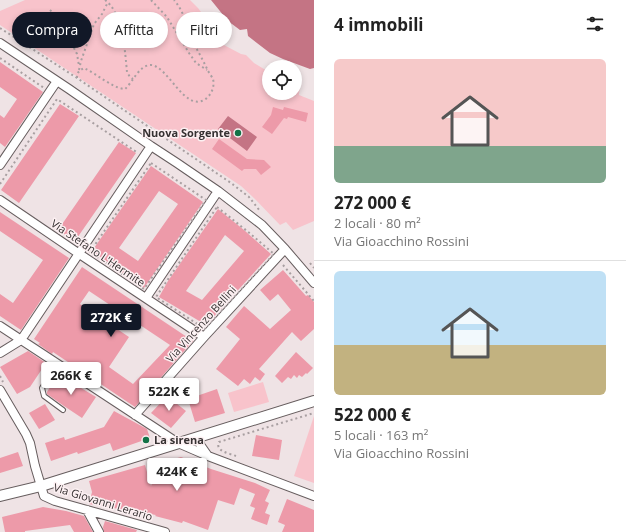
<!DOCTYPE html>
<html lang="it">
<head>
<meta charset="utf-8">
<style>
	:root { --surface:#fff; --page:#f2f2f2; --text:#222; --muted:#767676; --line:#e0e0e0; --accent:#111827 }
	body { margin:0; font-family:"Open Sans",sans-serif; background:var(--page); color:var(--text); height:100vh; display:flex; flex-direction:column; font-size:15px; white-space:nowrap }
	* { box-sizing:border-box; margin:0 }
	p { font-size:13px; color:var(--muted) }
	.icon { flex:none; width:22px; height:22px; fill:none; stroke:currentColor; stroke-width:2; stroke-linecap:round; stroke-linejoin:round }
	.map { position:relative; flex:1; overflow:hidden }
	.sheet { display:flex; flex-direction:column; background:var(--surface); width:312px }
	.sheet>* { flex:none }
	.banner { position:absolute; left:12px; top:12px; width:242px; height:36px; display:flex; gap:8px }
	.controls { position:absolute; left:262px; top:60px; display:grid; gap:8px }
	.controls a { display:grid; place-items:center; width:40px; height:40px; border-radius:50%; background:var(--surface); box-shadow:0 2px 6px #0003; font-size:20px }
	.price { position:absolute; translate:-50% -34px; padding:0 9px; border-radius:4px; background:#fff; color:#222; font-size:13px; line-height:26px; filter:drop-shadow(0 1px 2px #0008) }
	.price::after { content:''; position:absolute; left:50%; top:24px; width:12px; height:9px; margin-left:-6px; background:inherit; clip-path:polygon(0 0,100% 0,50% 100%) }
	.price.current { background:var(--accent); color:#fff }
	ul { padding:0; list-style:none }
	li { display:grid; align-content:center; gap:8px; height:212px; padding:0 20px }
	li+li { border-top:1px solid var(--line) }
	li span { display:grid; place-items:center; height:124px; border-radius:6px; color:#555 }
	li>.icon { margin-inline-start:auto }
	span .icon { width:72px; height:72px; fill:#fffc; stroke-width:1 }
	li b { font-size:17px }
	h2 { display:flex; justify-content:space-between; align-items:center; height:48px; padding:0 20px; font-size:17px }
	.tag { padding:0 14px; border-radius:18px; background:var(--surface); box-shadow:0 2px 6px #0003; font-size:14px; line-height:36px }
	.tag.current { background:var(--accent); color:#fff }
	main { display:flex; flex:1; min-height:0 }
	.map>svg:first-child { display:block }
	.green { fill:#f8c3cb }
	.water { fill:#c47484 }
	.building { fill:#ed9aa9; fill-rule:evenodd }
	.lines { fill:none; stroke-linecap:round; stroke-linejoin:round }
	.service-casing { stroke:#665d5e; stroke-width:6 }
	.minor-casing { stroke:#665d5e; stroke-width:10 }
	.tertiary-casing { stroke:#665d5e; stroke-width:12 }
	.path { stroke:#a89fa1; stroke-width:2; stroke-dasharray:2 3; stroke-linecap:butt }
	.service { stroke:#fff; stroke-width:4 }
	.minor { stroke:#fff; stroke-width:8 }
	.tertiary { stroke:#fff; stroke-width:10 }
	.tree { fill:#ae7485 }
	.poi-dot { fill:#137247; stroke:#fcf0f2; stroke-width:1.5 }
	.labels { text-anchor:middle; stroke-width:3; stroke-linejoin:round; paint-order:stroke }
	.poi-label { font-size:11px; font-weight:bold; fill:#363132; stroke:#fcf0f2; text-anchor:end }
	.street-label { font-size:11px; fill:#363132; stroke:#fcf0f2 }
</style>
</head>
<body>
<main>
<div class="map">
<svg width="314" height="532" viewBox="0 0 314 532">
	<rect width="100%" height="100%" fill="#efe3e5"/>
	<path class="green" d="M25 0H190L198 8 216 32 222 44 241 54 246 55 254 63 269 72V93H295V82L300 84 299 95 314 101V221L293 230 286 222 280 225C267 212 255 198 241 186L0 25V11Z
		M263 382 269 402 234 412 228 393Z
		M314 416V483L294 476Z"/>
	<path class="water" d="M211 0H314V68L310 69 283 59 270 53 248 36 247 29 240 30 228 21Z
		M228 116 257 137 247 151 218 129Z"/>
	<path class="building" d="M0 62 43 92 5 147 0 143V115L4 118 17 99 0 87Z
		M60 104 79 116 19 203 1 190Z
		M273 107 283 110 284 107 308 113 306 122 288 117 287 119 284 118 272 134 262 127 271 115Z
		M219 139 247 159 264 160 271 167 261 175 256 169H244L242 171 212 149Z
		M119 142 136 153 75 241 58 230Z
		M151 166 203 202 144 288 92 251ZM159 191 178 204 138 261 119 248Z
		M218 209 244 230 271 254 206 325 159 297 168 281ZM225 235 244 251 202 300 186 291Z
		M0 212 69 258 21 330 0 316V294L13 303 43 260 0 231Z
		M82 267 193 341 135 407 53 352 52 354 38 344 40 343 34 339ZM89 291 170 345 133 384 109 367 129 337 80 304Z
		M283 270 306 296 308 295 314 302V329L301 341 292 332 259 369 265 374 260 381 255 377 250 384 244 379 238 386 216 369 240 339 226 327 244 306 270 329 291 310 278 294 270 301 260 290Z
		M28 351 46 363 30 387 17 394 0 367Z
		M296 352 313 368 307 374 306 373 302 377 299 375 297 378 294 375 291 379 288 377 282 383 275 376Z
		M58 374 96 397 82 418 64 406 47 394V392Z
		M217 389 225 413 195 422 188 399Z
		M167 396 186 411 171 428 151 413Z
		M45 404 55 420 39 429 29 413Z
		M114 411 147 429 150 438 113 451 110 443 78 454 77 452 51 461 45 443 64 437 65 440 104 427Z
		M256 435 282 440 279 460 252 456Z
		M18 452 23 466 0 473V458Z
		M181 457 211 469 255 483 270 490 265 501 269 503 265 513 270 515 267 525 251 519 255 508 250 506 255 494 240 488 234 505 218 500 208 530 183 521 182 523 155 516 156 515 89 504 92 492 89 481 145 465 151 486 159 463Z
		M287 499 314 510V532H282L285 525 278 522Z
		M43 507 66 511 84 516 93 532H74L70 525 25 531V532H5L2 517Z
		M105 521 137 530 136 532H104L103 527Z"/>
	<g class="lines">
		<g class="service-casing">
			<path id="service" d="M58 364 42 388 44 396 63 410"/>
		</g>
		<g class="minor-casing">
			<path id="minor" d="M0 43 69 89 151 146 177 163 218 191 262 225 285 249 314 283
				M0 165 57 81
				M0 200 78 253 204 337
				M146 298 218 191
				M0 326 178 443 208 456 314 496
				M0 353 21 340 151 146
				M0 390 26 434 30 443 35 466 44 496 55 501 165 532
				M135 415 204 337 285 249
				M197 438 201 446 208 456
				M87 510 99 532"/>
		</g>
		<g class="tertiary-casing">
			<path id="tertiary" d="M0 496 41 486 314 401"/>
		</g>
		<path class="path" d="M105 0C123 13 125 52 127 72L130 77 133 79
			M151 0 167 17 189 53 196 63 207 70
			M50 10 55 15 60 23 65 30 77 54 79 66
			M0 28 77 78 231 183 249 197 260 211
			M0 58 44 88
			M79 70 81 61 94 24 102 14 108 2
			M77 78C77 72 79 71 84 68 97 74 112 88 125 89 133 82 139 65 151 65 168 66 184 111 204 100 211 96 215 87 213 79 212 77 210 74 208 71 204 62 199 53 194 44 187 29 186 14 174 0
			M151 163 206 200 144 289 90 252Z
			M0 184 57 99 138 153
			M217 207 247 231 274 254 205 329 156 297Z
			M310 263 314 268
			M283 265 314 301
			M0 376 3 382
			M236 456C228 453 215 451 219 442L314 413"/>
		<use href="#service" class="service"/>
		<use href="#minor" class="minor"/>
		<use href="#tertiary" class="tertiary"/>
	</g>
	<circle class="tree" cx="73" cy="31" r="3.5"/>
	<g class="poi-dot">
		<circle cx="238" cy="133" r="4"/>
		<circle cx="146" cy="440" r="4"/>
	</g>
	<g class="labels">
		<g class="poi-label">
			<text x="230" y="137">Nuova Sorgente</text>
			<text x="154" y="444" text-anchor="start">La sirena</text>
		</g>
		<g class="street-label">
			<text transform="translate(98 253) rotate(34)" y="4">Via Stefano L'Hermite</text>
			<text transform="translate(201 324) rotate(-48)" y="4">Via Vincenzo Bellini</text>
			<text transform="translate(103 502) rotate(17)" y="4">Via Giovanni Lerario</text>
		</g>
	</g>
</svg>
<div class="controls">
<a><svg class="icon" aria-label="locate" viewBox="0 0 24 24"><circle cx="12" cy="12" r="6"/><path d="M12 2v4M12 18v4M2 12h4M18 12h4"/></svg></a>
</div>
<b class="price current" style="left:111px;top:338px">272K €</b>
<b class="price" style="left:71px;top:396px">266K €</b>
<b class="price" style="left:169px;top:412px">522K €</b>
<b class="price" style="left:177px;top:492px">424K €</b>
<div class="banner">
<a class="tag current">Compra</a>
<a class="tag">Affitta</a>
<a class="tag">Filtri</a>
</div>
</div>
<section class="sheet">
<h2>4 immobili<svg class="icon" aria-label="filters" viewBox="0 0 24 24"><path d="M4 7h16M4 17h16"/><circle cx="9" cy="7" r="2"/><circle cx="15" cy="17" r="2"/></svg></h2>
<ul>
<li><span style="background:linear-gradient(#f6c9c9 70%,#7fa58c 0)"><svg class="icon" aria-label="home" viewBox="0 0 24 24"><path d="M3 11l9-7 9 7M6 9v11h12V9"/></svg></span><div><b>272 000 €</b><p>2 locali · 80 m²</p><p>Via Gioacchino Rossini</p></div></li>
<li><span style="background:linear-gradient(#bfe0f5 60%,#c2b280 0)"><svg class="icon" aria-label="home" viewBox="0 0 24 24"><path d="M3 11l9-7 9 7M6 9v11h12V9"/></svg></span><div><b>522 000 €</b><p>5 locali · 163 m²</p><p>Via Gioacchino Rossini</p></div></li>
</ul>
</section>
</main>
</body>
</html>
